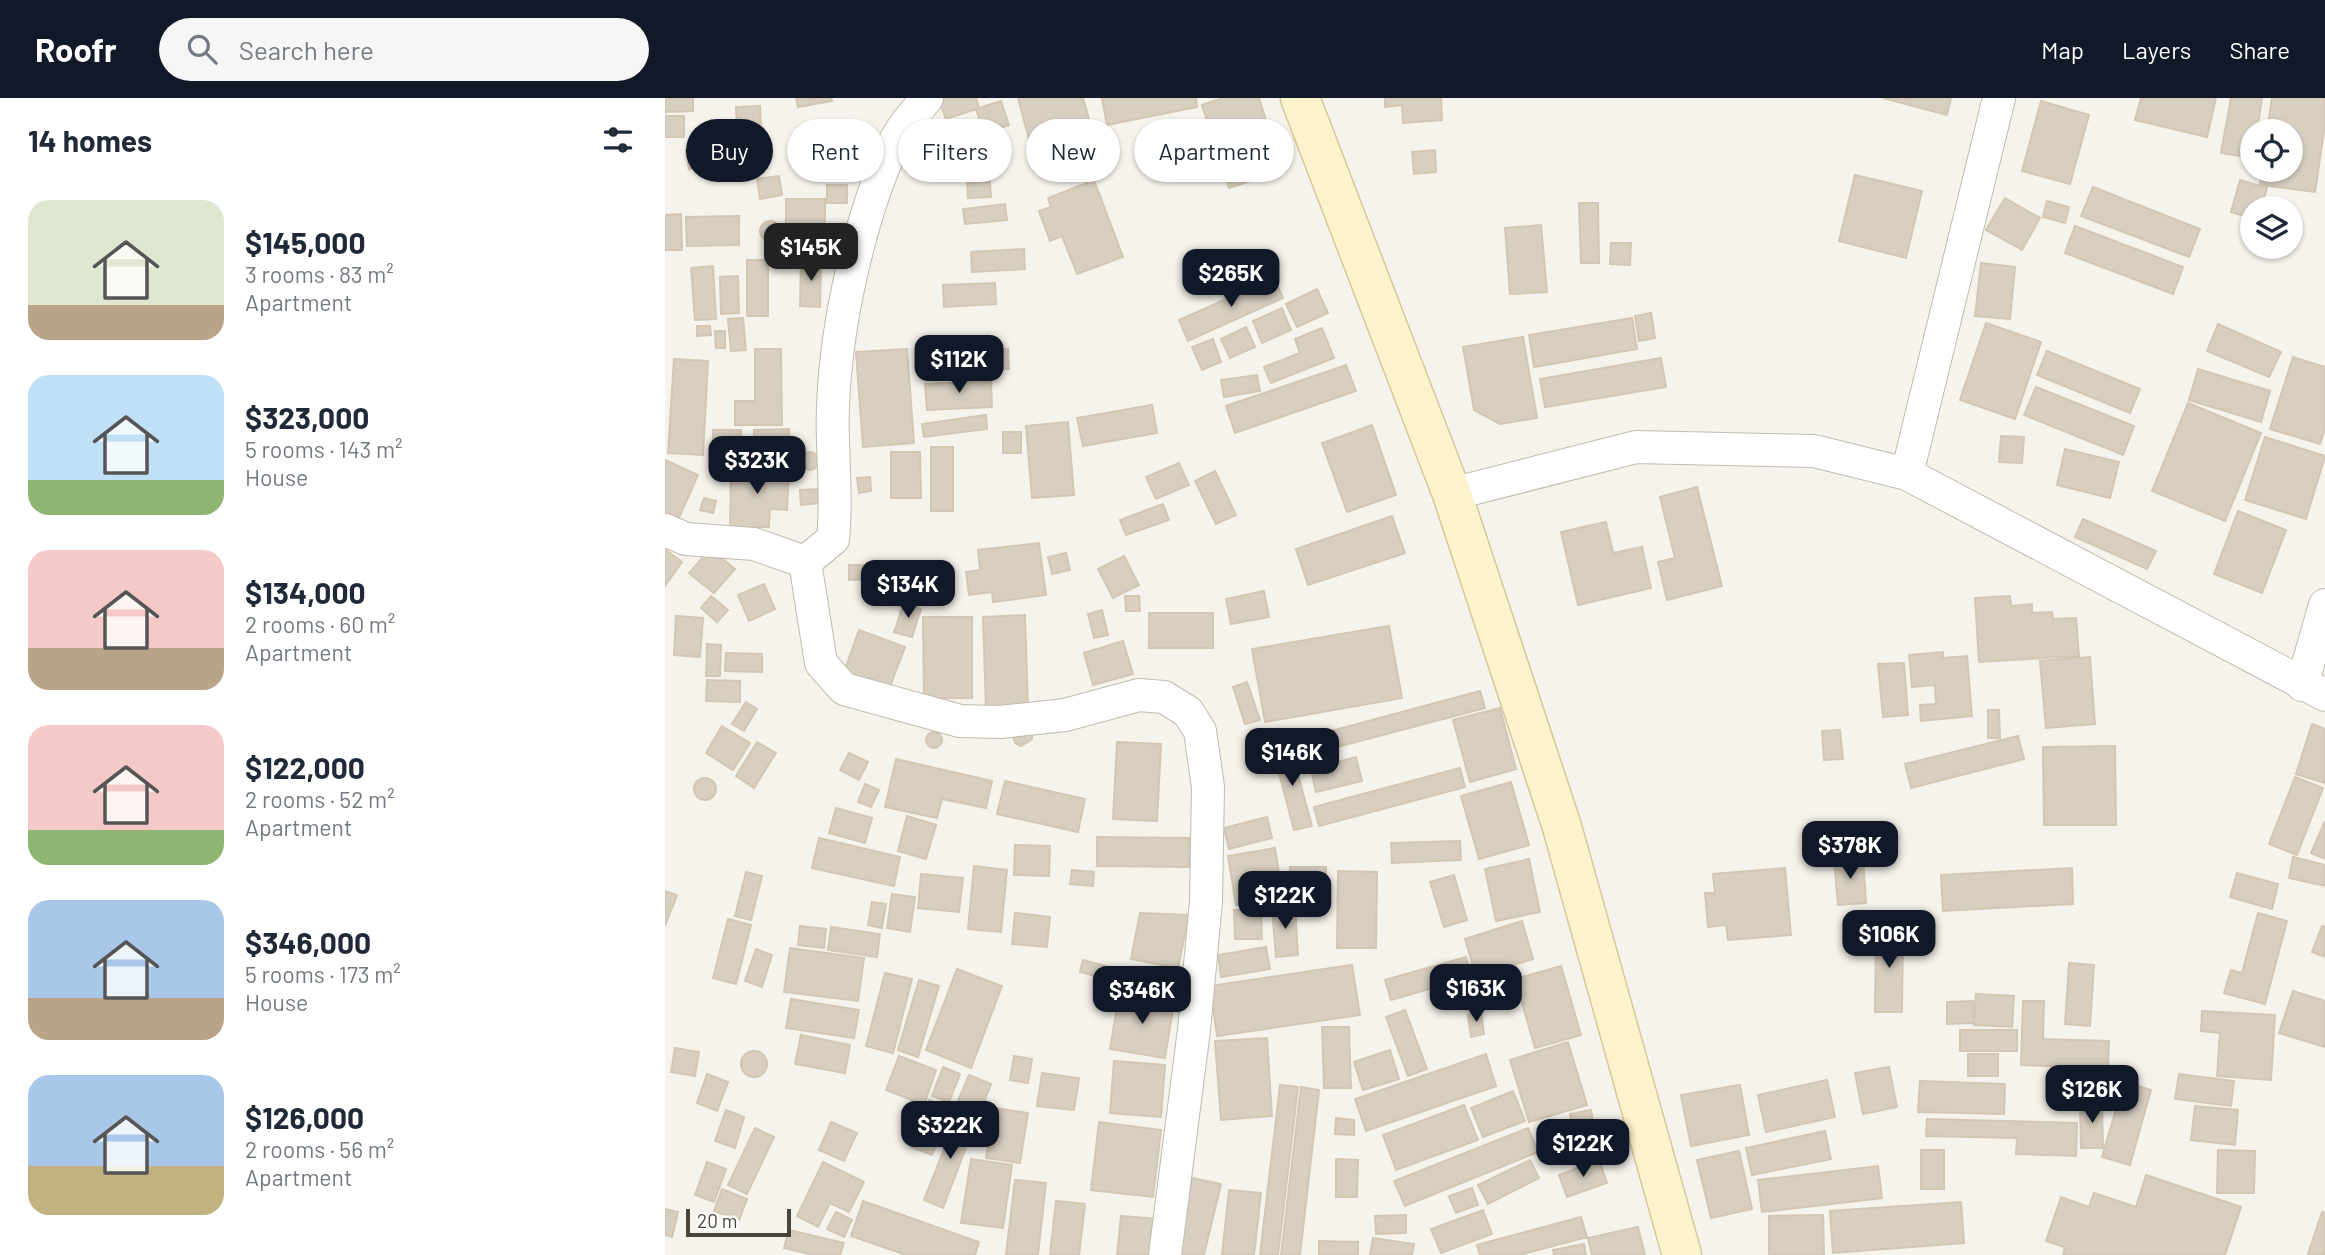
<!DOCTYPE html>
<html lang="en">
<head>
<meta charset="utf-8">
<style>
	:root { --surface:#fff; --page:#f6f6f7; --text:#1f2937; --muted:#747a83; --accent:#111827 }
	body { margin:0; font-family:Barlow,sans-serif; background:var(--page); color:var(--text); height:100vh; display:flex; flex-direction:column; font-size:26px; white-space:nowrap }
	* { box-sizing:border-box; margin:0 }
	p { font-size:23px; color:var(--muted) }
	.icon { flex:none; width:38px; height:38px; fill:none; stroke:currentColor; stroke-width:2; stroke-linecap:round; stroke-linejoin:round }
	.map { position:relative; flex:1; overflow:hidden }
	.side { display:flex; flex-direction:column; background:var(--surface); width:665px }
	.side>* { flex:none }
	.banner { position:absolute; left:21px; top:21px; width:665px; height:63px; display:flex; gap:14px }
	.controls { position:absolute; left:1575px; top:21px; display:grid; gap:14px }
	.controls a { display:grid; place-items:center; width:63px; height:63px; border-radius:50%; background:var(--surface); box-shadow:0 2px 5px #0004; font-size:35px }
	.scale { position:absolute; left:21px; bottom:18px; width:105px; box-sizing:border-box; padding-left:7px; border:4px solid #4b4439; border-top:0; font-size:19px; line-height:24px; white-space:nowrap; color:#4b4439; -webkit-text-stroke:5px #fff; paint-order:stroke }
	.price { position:absolute; translate:-50% -60px; padding:0 16px; border-radius:14px; background:var(--accent); color:#fff; font-size:23px; line-height:46px; filter:drop-shadow(0 2px 4px #0008) }
	.price::after { content:''; position:absolute; left:50%; top:42px; width:21px; height:16px; margin-left:-10px; background:inherit; clip-path:polygon(0 0,100% 0,50% 100%) }
	.price.active { background:#222; color:#fff }
	ul { padding:0; list-style:none }
	li { display:flex; align-items:center; gap:21px; height:175px; padding:0 28px }
	li span { display:grid; place-items:center; flex:none; width:196px; height:140px; border-radius:21px; color:#555 }
	li>.icon { margin-inline-start:auto }
	span .icon { width:84px; height:84px; fill:#fffc; stroke-width:1 }
	li b { font-size:30px }
	h2 { display:flex; justify-content:space-between; align-items:center; height:84px; padding:0 28px; font-size:30px }
	.pill { padding:0 24px; border-radius:32px; background:var(--surface); box-shadow:0 2px 5px #0004; font-size:24px; line-height:63px }
	.pill.active { background:var(--accent); color:#fff }
	header { display:flex; align-items:center; gap:42px; box-sizing:border-box; height:98px; padding:0 35px; background:var(--accent); color:#fff }
	header strong { font-size:33px }
	nav { display:flex; gap:38px; margin-inline-start:auto; font-size:24px }
	.search { width:490px; height:63px; background:var(--page); display:flex; align-items:center; gap:18px; box-sizing:border-box; padding:0 24px; border-radius:38px; color:var(--muted); font-size:26px }
	main { display:flex; flex:1; min-height:0 }
	.map>svg:first-child { display:block }
	.building { fill:#d8cfc1; stroke:#d3c7b4; stroke-width:2 }
	.lines { fill:none; stroke-linecap:round; stroke-linejoin:round }
	.street-casing { stroke:#c2bbae; stroke-width:34 }
	.secondary-casing { stroke:#d6c79b; stroke-width:41 }
	.street { stroke:#fff; stroke-width:32 }
	.secondary { stroke:#fff3cd; stroke-width:38 }
</style>
</head>
<body>
<header>
<strong>Roofr</strong>
<div class="search"><svg class="icon" aria-label="search" viewBox="0 0 24 24"><circle cx="10" cy="10" r="6"/><path d="M15 15l6 6"/></svg>Search here</div>
<nav><a>Map</a><a>Layers</a><a>Share</a></nav>
</header>
<main>
<section class="side">
<h2>14 homes<svg class="icon" aria-label="filters" viewBox="0 0 24 24"><path d="M4 7h16M4 17h16"/><circle cx="9" cy="7" r="2"/><circle cx="15" cy="17" r="2"/></svg></h2>
<ul>
<li><span style="background:linear-gradient(#dfe7d0 75%,#b9a48a 0)"><svg class="icon" aria-label="home" viewBox="0 0 24 24"><path d="M3 11l9-7 9 7M6 9v11h12V9"/></svg></span><div><b>$145,000</b><p>3 rooms · 83 m²</p><p>Apartment</p></div></li>
<li><span style="background:linear-gradient(#bfe0f5 75%,#8fb573 0)"><svg class="icon" aria-label="home" viewBox="0 0 24 24"><path d="M3 11l9-7 9 7M6 9v11h12V9"/></svg></span><div><b>$323,000</b><p>5 rooms · 143 m²</p><p>House</p></div></li>
<li><span style="background:linear-gradient(#f6c9c9 70%,#b9a48a 0)"><svg class="icon" aria-label="home" viewBox="0 0 24 24"><path d="M3 11l9-7 9 7M6 9v11h12V9"/></svg></span><div><b>$134,000</b><p>2 rooms · 60 m²</p><p>Apartment</p></div></li>
<li><span style="background:linear-gradient(#f6c9c9 75%,#8fb573 0)"><svg class="icon" aria-label="home" viewBox="0 0 24 24"><path d="M3 11l9-7 9 7M6 9v11h12V9"/></svg></span><div><b>$122,000</b><p>2 rooms · 52 m²</p><p>Apartment</p></div></li>
<li><span style="background:linear-gradient(#a9c7e8 70%,#b9a48a 0)"><svg class="icon" aria-label="home" viewBox="0 0 24 24"><path d="M3 11l9-7 9 7M6 9v11h12V9"/></svg></span><div><b>$346,000</b><p>5 rooms · 173 m²</p><p>House</p></div></li>
<li><span style="background:linear-gradient(#a9c7e8 65%,#c2b280 0)"><svg class="icon" aria-label="home" viewBox="0 0 24 24"><path d="M3 11l9-7 9 7M6 9v11h12V9"/></svg></span><div><b>$126,000</b><p>2 rooms · 56 m²</p><p>Apartment</p></div></li>
</ul>
</section>
<div class="map">
<svg width="1660" height="1157" viewBox="0 0 1660 1157">
	<rect width="100%" height="100%" fill="#f6f3ec"/>
	<path class="building" d="M0 0H28V13L0 14Z
		M131 0H166L167 3 133 9Z
		M279 0H311L314 10 281 21 274 2Z
		M353 0H418L426 28 365 45Z
		M437 0H531L532 9 442 27Z
		M558 0H594L617 73 564 90 537 7Z
		M720 0H776L777 22 738 25 737 7 720 9Z
		M1218 0H1286L1282 17Z
		M1476 0H1551L1542 39 1470 22Z
		M1566 0H1597L1592 33H1587V60L1556 55Z
		M1607 0H1660V26L1650 94 1595 87 1597 72H1626V33H1602Z
		M336 3 344 27 319 35 311 11Z
		M1376 3 1424 17 1405 86 1357 73Z
		M95 8 96 31 72 32 71 9Z
		M0 18H19V39H0Z
		M388 44 391 55 368 61 365 50Z
		M33 50 37 69 24 71 21 52Z
		M770 52 771 74 749 76 747 54Z
		M1190 77 1257 93 1241 160 1174 143Z
		M114 78 117 97 95 101 92 81Z
		M429 82 458 159 412 176 397 138 385 143 374 113 386 109 383 100Z
		M1575 82 1602 90 1596 110H1587V120L1566 114Z
		M325 84 326 99 303 100 302 85Z
		M162 87H182V105H162Z
		M1428 89 1535 131 1524 159 1416 118Z
		M1340 100 1375 120 1357 152 1321 132Z
		M121 101H160V146H132V128H121Z
		M1382 103 1404 109 1400 125 1378 119Z
		M914 105H933L934 165H916Z
		M340 106 342 122 300 126 298 111Z
		M16 116 17 152H0V117Z
		M74 118V147L22 148 21 119Z
		M95 133a10 10 0 1 1 20 0a10 10 0 1 1-20 0Z
		M876 127 882 194 845 196 840 130Z
		M1410 128 1518 169 1508 196 1400 155Z
		M946 145H966L965 167 945 166Z
		M359 151 360 171 307 174 306 154Z
		M82 162H103V218H82Z
		M136 162H156L155 209 135 208Z
		M1316 165 1350 169 1345 221 1310 218Z
		M48 168 51 221 30 222 26 170Z
		M73 178 74 215 56 216 55 179Z
		M609 180 618 200 523 243 514 222Z
		M330 185 331 206 279 209 278 187Z
		M652 191 663 215 632 229 621 206Z
		M617 210 626 232 597 245 588 223Z
		M986 215 990 240 974 243 970 218Z
		M78 220 81 252 66 253 63 221Z
		M967 220 972 251 869 269 864 237Z
		M1321 225 1376 244 1350 321 1295 302Z
		M1553 226 1616 254 1604 279 1542 253Z
		M32 228H45L46 237 32 238Z
		M581 229 590 249 565 260 556 241Z
		M657 230 669 260 606 285 599 269 635 255 630 241Z
		M50 233H60V250H51Z
		M858 239 872 320 835 326 809 312 798 249Z
		M548 241 556 264 537 272 527 249Z
		M90 251H116L117 327H70V303H90Z
		M242 251 249 345 198 349 191 254Z
		M343 251 344 271 256 273V252Z
		M1382 253 1475 291 1465 315 1372 277Z
		M1628 259 1660 269V330L1655 346 1605 331Z
		M996 260 1001 289 880 309 875 281Z
		M9 261 43 263 38 357 3 355Z
		M681 267 691 293 570 335 561 308Z
		M1533 271 1605 293 1596 324 1524 302Z
		M592 277 595 293 559 299 556 282Z
		M326 283 327 309 262 312 260 286Z
		M1371 289 1469 328 1458 357 1359 317Z
		M1523 305 1596 335 1560 423 1487 393Z
		M487 307 492 335 418 348 412 320Z
		M321 317 322 331 259 339 257 326Z
		M403 324 409 397 367 400 361 328Z
		M707 327 731 397 682 414 657 345Z
		M124 331V353H89V332Z
		M48 332H76V349H48Z
		M338 334H356V355H338Z
		M1336 338 1359 339 1357 365 1334 364Z
		M1600 339 1660 358 1641 421 1580 402Z
		M266 349H288V413H266Z
		M1400 351 1454 364 1445 400 1392 387Z
		M72 359a7 7 0 1 1 14 0a7 7 0 1 1-14 0Z
		M226 354H255L256 400H226Z
		M136 363a9 9 0 1 1 18 0a9 9 0 1 1-18 0Z
		M0 362 33 377 13 422 0 416Z
		M514 365 524 387 491 401 481 379Z
		M66 371 124 373 122 412 105 411 104 429H65Z
		M550 373 571 417 551 426 530 383Z
		M205 379 206 393 194 395 192 380Z
		M1032 389 1057 488 1002 502 993 464 1010 460 995 399Z
		M154 391 155 405 136 407 135 392Z
		M39 400 51 403 48 415 35 412Z
		M498 406 504 422 461 437 455 422Z
		M1573 413 1621 432 1597 495 1549 476Z
		M727 418 740 455 643 487 631 451Z
		M1418 421 1491 453 1482 471 1410 439Z
		M941 424 948 455 977 449 986 490 913 507 896 434Z
		M374 445 381 497 328 504 327 494 304 497 301 474 315 472 313 452Z
		M45 451 70 471 49 495 24 475Z
		M1 452 17 464 0 488V452Z
		M401 455 405 472 387 476 383 459Z
		M459 458 474 487 448 500 433 471Z
		M184 467H212V481L184 482Z
		M99 486 110 511 84 523 73 497Z
		M599 493 604 519 566 526 561 501Z
		M46 498 63 512 52 524 36 510Z
		M460 498H474L475 513H461Z
		M1345 498 1346 508 1367 506V515L1387 514 1388 521 1411 520 1414 558 1314 564 1310 500Z
		M239 505 256 511 247 539 229 534Z
		M437 512 443 537 429 540 423 516Z
		M484 515H548V550H484Z
		M360 517 363 610 321 611 318 519Z
		M11 518 38 520 35 559 9 557Z
		M258 519H307V600H259Z
		M724 528 737 600 600 624 587 551Z
		M194 532 240 549 224 591 179 574Z
		M458 543 468 576 428 587 419 555Z
		M42 546 56 547 55 578H41Z
		M1278 554V560L1302 558 1307 618 1256 623 1255 607 1271 606 1270 587 1247 589 1244 557Z
		M61 555 97 556V574L60 573Z
		M1425 559 1430 626 1381 630 1375 563Z
		M1239 565 1243 617 1218 619 1213 566Z
		M42 582 75 583V604L41 603Z
		M582 584 595 622 580 626 568 589Z
		M815 593 820 610 634 659 629 643Z
		M81 604 92 611 79 633 67 626Z
		M835 610 851 671 805 684 788 622Z
		M1323 612H1334L1335 640H1323Z
		M1647 626 1660 631V685L1631 676Z
		M57 628 85 645 68 672 41 655Z
		M1175 632 1178 661 1159 662 1157 633Z
		M347 634 367 635V641L356 648 350 645Z
		M261 642a8 8 0 1 1 16 0a8 8 0 1 1-16 0Z
		M1353 638 1359 661 1246 690 1240 666Z
		M92 644 111 655 89 690 71 678Z
		M452 644 496 646 492 723 448 721Z
		M625 648 647 728 629 732 608 652Z
		M1450 648 1451 727H1379L1378 649Z
		M184 655 203 664 194 682 175 672Z
		M691 659 697 683 651 694 646 671Z
		M231 661 327 683 321 710 277 701 272 720 220 709Z
		M795 670 800 689 654 728 649 709Z
		M1630 679 1658 690 1632 757 1604 746Z
		M29 691a11 11 0 1 1 22 0a11 11 0 1 1-22 0Z
		M340 683 420 701 413 734 332 716Z
		M846 684 864 747 814 761 796 698Z
		M200 686 214 692 206 709 193 704Z
		M171 710 207 720 200 745 164 735Z
		M242 718 271 727 261 761 233 753Z
		M602 719 607 740 564 751 559 730Z
		M1660 723V761L1646 755Z
		M432 739 524 740V769L432 768Z
		M154 740 235 759 229 788 147 770Z
		M795 743 796 762 727 765 726 745Z
		M350 747 385 748 384 778 349 777Z
		M610 750 618 800 571 807 563 758Z
		M1628 759 1660 767V788L1624 780Z
		M1198 760 1201 805 1173 807 1169 762Z
		M864 761 875 814 831 823 820 771Z
		M309 768 342 772 336 834 303 831Z
		M625 769H661V799L625 800Z
		M1120 770 1126 837 1063 842 1061 827 1043 829 1040 795H1050L1048 776Z
		M1407 770 1408 806 1278 813 1276 777Z
		M407 772 429 774 428 788 405 786Z
		M673 773 712 774 711 850H672Z
		M81 774 97 778 86 822 70 818Z
		M1572 775 1613 786 1607 811 1565 799Z
		M256 776 298 780 294 814 253 810Z
		M789 777 802 822 779 829 765 784Z
		M0 793 12 797 0 828Z
		M227 796 250 799 245 834 222 830Z
		M207 804 221 806 217 830 203 827Z
		M630 808 633 857 611 859 607 810Z
		M569 812H596L597 841H570Z
		M350 815 385 819 382 849 347 846Z
		M475 815 524 817 513 870 466 861Z
		M1593 815 1622 823 1600 906 1559 895 1566 872 1577 875Z
		M63 821 86 827 71 886 48 880Z
		M857 823 868 861 811 878 800 841Z
		M135 828 161 831 159 850 133 847Z
		M1657 828 1660 829V859L1647 854Z
		M166 829 215 836 212 859 163 852Z
		M1211 831H1238L1237 914H1210Z
		M601 849 605 871 556 879 553 857Z
		M125 850 199 860 193 903 119 894Z
		M91 851 107 857 97 889 80 883Z
		M801 859 806 879 726 902 720 882Z
		M418 862 441 868 438 880 415 874Z
		M1404 865 1429 867 1425 928 1400 926Z
		M687 867 695 917 552 938 545 888Z
		M896 868 916 937 870 950 850 881Z
		M292 871 337 888 306 970 261 952Z
		M220 875 247 881 228 955 201 948Z
		M254 882 274 888 253 959 233 952Z
		M1628 893 1660 903V949L1614 935Z
		M1311 896 1349 898 1347 929 1309 927Z
		M454 897 509 905 500 960 445 951Z
		M126 901 194 912 189 940 121 930Z
		M1308 903 1309 925 1282 926V904Z
		M1358 903H1379L1378 941 1444 943 1443 970 1356 967Z
		M740 912 762 971 743 978 721 919Z
		M1537 913 1610 917 1606 982 1552 978 1555 935 1536 933Z
		M816 914 819 936 806 939 803 917Z
		M657 929H684L686 990H659Z
		M1295 932H1352V953H1295Z
		M136 937 185 947 180 975 130 966Z
		M602 940 607 1018 556 1022 550 943Z
		M903 944 922 1007 864 1024 845 962Z
		M10 950 34 954 30 978 6 974Z
		M725 952 734 981 698 992 689 964Z
		M76 966a13 13 0 1 1 26 0a13 13 0 1 1-26 0Z
		M821 956 831 988 701 1033 690 1001Z
		M1303 956H1333V978H1303Z
		M234 958 271 972 259 1007 221 992Z
		M349 958 367 961 363 985 345 982Z
		M449 963 500 967 496 1019 445 1015Z
		M278 969 295 976 284 1004 267 998Z
		M1224 969 1232 1009 1198 1016 1190 975Z
		M377 975 414 980 409 1012 372 1008Z
		M42 976 63 984 52 1013 32 1005Z
		M1514 976 1569 983 1566 1008 1510 1001Z
		M304 977 326 986 313 1019 290 1010Z
		M1162 982 1170 1019 1101 1034 1093 997Z
		M1255 983 1340 986 1339 1016 1253 1014Z
		M1459 984 1486 992 1465 1067 1437 1059Z
		M615 987 633 989 613 1157H595Z
		M1075 987 1084 1037 1026 1048 1016 997Z
		M636 989 654 992 635 1157H616Z
		M848 993 860 1023 818 1039 806 1010Z
		M264 1002 286 1011 267 1057 246 1049Z
		M1437 1003 1438 1050H1416L1415 1004Z
		M799 1007 813 1042 731 1072 718 1037Z
		M1530 1008 1573 1012 1570 1047 1526 1042Z
		M330 1010 363 1015 355 1065 321 1060Z
		M61 1012 79 1019 70 1050 50 1043Z
		M926 1012 928 1024 907 1027 905 1016Z
		M293 1016 311 1023 278 1110 259 1102Z
		M671 1020 689 1022V1037L670 1036Z
		M1262 1021 1412 1025 1411 1058 1351 1056 1352 1040 1261 1038Z
		M166 1024 192 1035 179 1063 154 1052Z
		M434 1024 496 1032 488 1099 426 1092Z
		M90 1030 109 1039 82 1096 63 1087Z
		M863 1030 873 1054 740 1108 729 1083Z
		M1160 1033 1166 1061 1087 1077 1081 1050Z
		M925 1042 930 1058 909 1064 904 1048Z
		M1256 1052H1279V1091H1256Z
		M1553 1052 1590 1053 1589 1095H1552Z
		M1074 1053 1087 1111 1046 1120 1032 1062Z
		M306 1061 347 1067 338 1130 296 1125Z
		M671 1061 693 1062 692 1099H671Z
		M865 1062 874 1080 823 1106 813 1087Z
		M934 1062 942 1085 902 1099 894 1077Z
		M42 1064 61 1071 49 1104 30 1097Z
		M158 1064 199 1084 184 1114 165 1105 153 1129 132 1118Z
		M1213 1068 1217 1100 1097 1114 1093 1082Z
		M1481 1077 1576 1109 1560 1157H1398L1400 1149 1381 1143 1396 1099 1424 1109 1429 1095 1471 1109Z
		M527 1080 556 1086 539 1157H509Z
		M350 1082 381 1085 373 1157H341Z
		M807 1090 813 1107 791 1115 784 1098Z
		M57 1091 82 1101 74 1122 49 1113Z
		M564 1092 596 1095 589 1157H557Z
		M198 1103 314 1144 310 1157H241L186 1138Z
		M391 1103 420 1106 414 1157H385Z
		M1296 1104 1299 1145 1168 1155 1165 1113Z
		M0 1111 13 1114 7 1139 0 1137Z
		M818 1112 827 1136 776 1155 766 1131Z
		M171 1114 187 1122 179 1139 162 1131Z
		M1657 1114 1660 1115V1157H1646L1643 1156Z
		M741 1117V1135L711 1136 710 1118Z
		M1158 1117 1159 1157H1104V1118Z
		M456 1118 493 1121 490 1157H452Z
		M916 1119 922 1139 854 1157H815L812 1147Z
		M973 1129 980 1157H927L923 1140Z
		M124 1132 179 1145 175 1157H149L119 1150Z
		M708 1140 749 1146 747 1157H705Z
		M654 1143 693 1144V1157H654Z
		M919 1146 921 1157H889L888 1152Z"/>
	<g class="lines">
		<g class="street-casing">
			<path id="street" d="M1334 0 1242 376 1660 597
				M787 396 971 349 1149 353 1242 376
				M0 432 21 441 89 446 140 464 168 441C173 396 166 353 168 308 171 226 195 117 230 43 237 28 252 13 262 0
				M140 464 156 565 179 591 295 623 335 624 400 617 474 597 499 599 523 614 535 633 543 689 541 803 529 932 500 1157
				M1637 587 1660 507"/>
		</g>
		<g class="secondary-casing">
			<path id="secondary" d="M635 0 787 396 897 729 1017 1157"/>
		</g>
		<use href="#street" class="street"/>
		<use href="#secondary" class="secondary"/>
	</g>
</svg>
<div class="controls">
<a><svg class="icon" aria-label="locate" viewBox="0 0 24 24"><circle cx="12" cy="12" r="6"/><path d="M12 2v4M12 18v4M2 12h4M18 12h4"/></svg></a>
<a><svg class="icon" aria-label="layers" viewBox="0 0 24 24"><path d="M12 4l9 5-9 5-9-5zM3 14l9 5 9-5"/></svg></a>
</div>
<div class="scale">20 m</div>
<b class="price active" style="left:146px;top:185px">$145K</b>
<b class="price" style="left:566px;top:211px">$265K</b>
<b class="price" style="left:294px;top:297px">$112K</b>
<b class="price" style="left:92px;top:398px">$323K</b>
<b class="price" style="left:243px;top:522px">$134K</b>
<b class="price" style="left:627px;top:690px">$146K</b>
<b class="price" style="left:1185px;top:783px">$378K</b>
<b class="price" style="left:620px;top:833px">$122K</b>
<b class="price" style="left:1224px;top:872px">$106K</b>
<b class="price" style="left:811px;top:926px">$163K</b>
<b class="price" style="left:477px;top:928px">$346K</b>
<b class="price" style="left:1427px;top:1027px">$126K</b>
<b class="price" style="left:285px;top:1063px">$322K</b>
<b class="price" style="left:918px;top:1081px">$122K</b>
<div class="banner">
<a class="pill active">Buy</a>
<a class="pill">Rent</a>
<a class="pill">Filters</a>
<a class="pill">New</a>
<a class="pill">Apartment</a>
</div>
</div>
</main>
</body>
</html>
